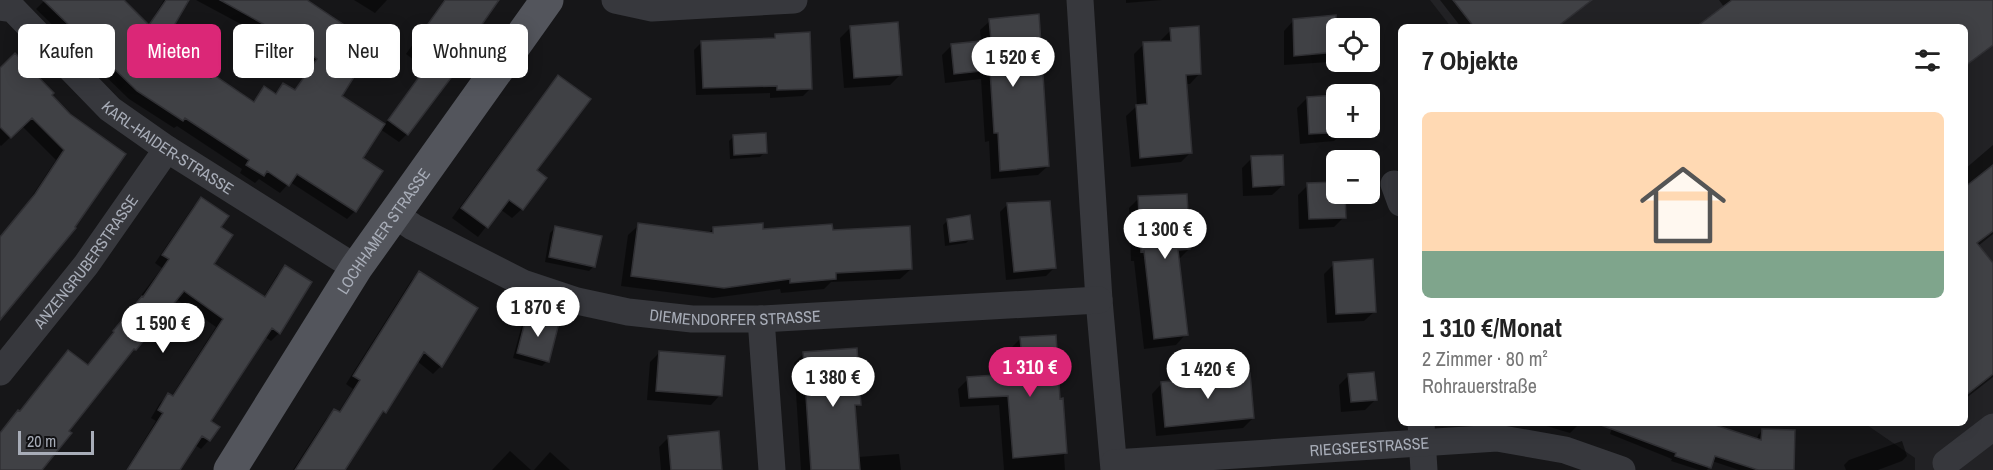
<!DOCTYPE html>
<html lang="de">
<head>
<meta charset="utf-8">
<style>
	:root { --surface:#fff; --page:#f6f6f6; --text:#222; --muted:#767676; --accent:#db2777 }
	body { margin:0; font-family:"Archivo Narrow",sans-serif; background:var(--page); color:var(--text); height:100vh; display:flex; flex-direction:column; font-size:22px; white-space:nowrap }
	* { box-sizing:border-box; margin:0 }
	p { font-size:20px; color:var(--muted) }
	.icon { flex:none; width:33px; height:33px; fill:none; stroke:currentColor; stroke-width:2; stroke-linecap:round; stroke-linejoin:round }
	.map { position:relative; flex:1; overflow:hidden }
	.sheet { position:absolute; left:1398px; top:24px; width:570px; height:402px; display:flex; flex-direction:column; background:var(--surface); border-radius:9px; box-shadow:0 3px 15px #0003 }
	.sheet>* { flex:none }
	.banner { position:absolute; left:18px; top:24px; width:570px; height:54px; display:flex; gap:12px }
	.fabs { position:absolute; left:1326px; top:18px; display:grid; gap:12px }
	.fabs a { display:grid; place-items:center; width:54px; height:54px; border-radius:9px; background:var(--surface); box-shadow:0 3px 15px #0003; font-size:30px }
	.scale { position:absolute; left:18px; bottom:15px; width:76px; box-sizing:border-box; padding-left:6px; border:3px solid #a8adb8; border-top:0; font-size:16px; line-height:21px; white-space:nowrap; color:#a8adb8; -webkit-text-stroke:4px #111113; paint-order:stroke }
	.price { position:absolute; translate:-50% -51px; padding:0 14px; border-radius:21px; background:#fff; color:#222; font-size:20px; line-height:39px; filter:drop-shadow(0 2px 3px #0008) }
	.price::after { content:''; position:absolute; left:50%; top:36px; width:18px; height:14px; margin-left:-9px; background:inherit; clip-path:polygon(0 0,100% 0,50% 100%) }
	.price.current { background:var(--accent); color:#fff }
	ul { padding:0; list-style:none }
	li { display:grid; align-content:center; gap:12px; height:318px; padding:0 24px }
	li span { display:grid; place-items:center; height:186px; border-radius:9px; color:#555 }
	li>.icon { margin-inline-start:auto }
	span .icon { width:108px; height:108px; fill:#fffc; stroke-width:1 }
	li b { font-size:26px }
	h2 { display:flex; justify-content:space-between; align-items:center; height:72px; padding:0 24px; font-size:26px }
	.tag { padding:0 21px; border-radius:9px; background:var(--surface); box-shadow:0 3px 15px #0003; font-size:21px; line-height:54px }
	.tag.current { background:var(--accent); color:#fff }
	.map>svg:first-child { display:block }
	.built { fill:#222225 }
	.shadow { fill:#0007 }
	.building { fill:#404145; stroke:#303034; stroke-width:1.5 }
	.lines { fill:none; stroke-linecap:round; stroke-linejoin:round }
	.minor { stroke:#37383d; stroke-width:27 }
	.major { stroke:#53555c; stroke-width:33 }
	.labels { text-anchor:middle; stroke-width:4.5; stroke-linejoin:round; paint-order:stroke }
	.street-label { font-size:16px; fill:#a8adb8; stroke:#111113 }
</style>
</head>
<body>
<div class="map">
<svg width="1993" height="470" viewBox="0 0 1993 470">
	<rect width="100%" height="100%" fill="#161618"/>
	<path class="built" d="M1430 0H1993V470H1915V458L1864 423H1965V27H1451Z"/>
	<path class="shadow" d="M45 0H122L148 26 164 0H187L159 49 253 102 265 88 274 94 283 85 294 91 311 67 284 50 285 48 196 0H300L340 96 384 125 425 68 406 54 444 0H497L461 50 467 54 407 134 399 142 380 129 361 158 381 172 355 211 347 219 290 182 280 193 259 179 255 183 240 173 242 169 177 126 174 128 129 99 36 9Z
		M354 0H387L375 13Z
		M1126 0H1162L1126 3Z
		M1440 0H1593L1557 27H1461Z
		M1719 0H1993V45L1965 66V27H1698L1724 7Z
		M1337 17 1336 55 1329 62 1284 65V31L1294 20Z
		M990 21 1048 166 1038 175 991 179 989 141 985 142 981 79 945 83 942 55 951 46 981 43 980 30Z
		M851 27 901 74 890 85 844 88 840 38Z
		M1171 30 1200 73 1190 84H1185L1191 152 1181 162 1131 167 1126 116 1137 106 1134 54 1144 44 1161 43V40Z
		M775 36 811 88 803 96 770 98V93L696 95 694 50 702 42 772 39Z
		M0 70 49 95 69 115 124 154 0 318V238L26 205 56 160 22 126 1 146 0 145Z
		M558 77 535 171 522 209 512 218 500 209 478 237 452 218 549 86Z
		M1336 96V128H1344V131L1334 141 1300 144 1297 108 1307 98Z
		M734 136 765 152 760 157 730 159 729 141Z
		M1993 145V234L1978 246 1993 266V377L1965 399V169Z
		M1252 158 1283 185 1272 195 1243 196 1242 168Z
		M1336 184V194H1344V217L1334 227 1299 229 1298 195 1308 185Z
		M1139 198 1189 249 1178 260 1186 334 1176 345 1144 349 1134 261H1131L1129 208Z
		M201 199 219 228 212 265 263 298 277 275 285 267 279 333 271 341 265 337 209 422V440L201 449 195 445 178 470H126L156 421 151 418 160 403 168 395 171 397 216 327 176 299 67 431 40 470H0V434L68 352 87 366 162 268 155 263 193 207Z
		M1008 204 1055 267 1046 276 1006 280 1000 212Z
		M948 220 971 238 966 243 945 246 943 225Z
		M639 225 708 234 713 228 831 231 911 269 900 279 831 282 824 289 781 293 780 289 713 298 621 286 628 235Z
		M555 228 594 266 589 271 545 262 550 233Z
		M1334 264 1375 311 1364 321 1327 323 1324 274Z
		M419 273 441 366 433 374 417 361 344 470H293L326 419 334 411 338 413 353 389 346 384 411 281Z
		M528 316 547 361 542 366 513 358 523 321Z
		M1020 339 1059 400 1066 453 1064 455 1065 470H1004L999 405 960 407 958 389 968 379 1001 377 1000 372 1012 362 1011 348Z
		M660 352 720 395 711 405 647 400 650 362Z
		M804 353 859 404 854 410 858 457 899 454 901 470H801L794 363Z
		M1349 375 1375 400 1365 410 1341 412 1339 385Z
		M1162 383 1253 418 1243 428 1156 436 1152 394Z
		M1536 423H1580L1570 433Z
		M1614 423H1704L1757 441 1758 435 1763 430 1792 470H1739L1712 461 1707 470H1699L1671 461 1672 459 1610 434Z
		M669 437 720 470H661L659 447Z
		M1902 441 1907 456 1902 461 1878 470H1846L1844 465 1849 460Z
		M510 451 531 470H492Z
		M550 452 570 470H534Z"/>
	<path class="building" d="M43 0H124L149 25 166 0H189L161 48 211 78 214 75 254 102 264 86 276 94 283 83 295 90 317 59 291 41 292 40 220 0H307L374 45 342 96 385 124 363 158 383 171 356 212 297 174 289 186 267 171 264 176 246 165 249 160 185 118 183 121 137 91Z
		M445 0H499L464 50 469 54 408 135 388 120 432 59 413 45Z
		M1453 0H1592L1557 27H1474Z
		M1732 0H1993V45L1965 66V27H1696Z
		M1039 14 1049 166 1000 171 998 133H994L990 70 954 74 951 44 991 40 989 19Z
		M1336 15V52L1294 56 1293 19Z
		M898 22 902 75 854 78 850 26Z
		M1199 26 1201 74 1186 75 1192 153 1140 158 1136 105 1147 104 1143 42 1171 41 1170 28Z
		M810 32 812 89 777 90V86L703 88 701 41 775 38V34Z
		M15 53 54 93 52 95 70 114 126 154 75 227 76 228 0 320V237L35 194 64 150 32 118 11 138 0 127V68Z
		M558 75 591 99 537 170 547 178 523 210 509 200 488 228 461 208Z
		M1336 95V128H1345L1346 132 1309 134 1307 97Z
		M766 133 767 153 734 155 733 135Z
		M1283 155 1284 185 1253 187 1251 156Z
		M1993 165V231L1977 243 1993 263V374L1965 396V187Z
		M1336 182V194H1345L1346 218 1309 219 1307 183Z
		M1187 194 1190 249 1178 250 1188 335 1154 339 1144 251 1141 252 1138 196Z
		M201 197 229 216 221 227 233 235 214 264 265 297 285 265 312 282 280 334 272 328 211 421 220 427 210 441 202 436 180 470H127L163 413 158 410 168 393 173 396 223 319 184 291 136 350 134 349 69 431 72 433 42 470H0V433L18 410 20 411 68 350 88 365 114 332 113 331 142 296 143 297 169 259 162 255Z
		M1050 201 1056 268 1014 272 1007 203Z
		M970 215 973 239 950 242 947 219Z
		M638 223 713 233V227L763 223V229L832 224 833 230 910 226 912 269 836 273V279L790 283V279L724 288 631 276Z
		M555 226 602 236 595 267 549 257Z
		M1373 259 1376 312 1336 314 1333 262Z
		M419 271 478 308 442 367 424 352 386 413 383 411 345 470H295L334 409 340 412 360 380 353 376Z
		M527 314 559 323 549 362 517 353Z
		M1056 335 1060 399 1063 398 1067 453 1013 458 1008 396 969 398 967 377 1010 374V361L1022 360 1020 337Z
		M857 348 861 405H855L860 470H811L803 352Z
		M659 351 725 356 722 396 656 391Z
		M1374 372 1377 400 1351 402 1348 374Z
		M1250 373 1254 418 1165 427 1161 382Z
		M1602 423H1709L1761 440 1762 429 1795 430 1794 470H1758L1715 456 1711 468 1675 456 1676 453 1601 425Z
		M719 431 722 470H671L668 436Z"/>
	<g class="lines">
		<g class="minor">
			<path d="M615 0 652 8 794 0"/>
			<path d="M1080 0 1099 300 1114 470"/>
			<path id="s1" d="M0 7 13 9 110 109 167 149 356 268"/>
			<path d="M1394 184 1401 203"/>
			<path id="s2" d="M394 214 413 227 523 283 577 301 628 312 692 319H761L1099 300"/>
			<path d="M761 319 772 470"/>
			<path id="s3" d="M0 372 86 265 167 149"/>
			<path d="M1421 423 1424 470"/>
			<path id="s4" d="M1114 463 1497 438 1565 450 1622 470"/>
			<path d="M1946 463 1993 427"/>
		</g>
		<path class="major" id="s5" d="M230 470 356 268 547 0"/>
	</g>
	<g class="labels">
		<g class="street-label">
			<text dy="6" stroke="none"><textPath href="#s1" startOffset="222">KARL-HAIDER-STRASSE</textPath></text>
			<text dy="6" stroke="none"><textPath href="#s5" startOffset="284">LOCHHAMER STRASSE</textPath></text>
			<text dy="6" stroke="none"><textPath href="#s3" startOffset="140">ANZENGRUBERSTRASSE</textPath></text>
			<text dy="6" stroke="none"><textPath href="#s2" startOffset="363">DIEMENDORFER STRASSE</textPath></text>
			<text dy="6" stroke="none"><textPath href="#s4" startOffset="256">RIEGSEESTRASSE</textPath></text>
		</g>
	</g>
</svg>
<div class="fabs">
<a><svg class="icon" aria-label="locate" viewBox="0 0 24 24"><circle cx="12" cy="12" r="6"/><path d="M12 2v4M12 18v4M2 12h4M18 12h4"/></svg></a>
<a>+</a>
<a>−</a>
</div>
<div class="scale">20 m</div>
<b class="price" style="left:1013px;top:88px">1 520 €</b>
<b class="price" style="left:1165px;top:260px">1 300 €</b>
<b class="price" style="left:538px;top:338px">1 870 €</b>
<b class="price" style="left:163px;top:354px">1 590 €</b>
<b class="price current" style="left:1030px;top:398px">1 310 €</b>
<b class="price" style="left:1208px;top:400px">1 420 €</b>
<b class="price" style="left:833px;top:408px">1 380 €</b>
<div class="banner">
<a class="tag">Kaufen</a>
<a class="tag current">Mieten</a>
<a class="tag">Filter</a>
<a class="tag">Neu</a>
<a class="tag">Wohnung</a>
</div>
<section class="sheet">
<h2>7 Objekte<svg class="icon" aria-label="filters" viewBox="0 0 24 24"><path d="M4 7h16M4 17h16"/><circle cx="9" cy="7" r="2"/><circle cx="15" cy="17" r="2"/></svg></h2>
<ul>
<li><span style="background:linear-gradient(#ffd9b3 75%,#7fa58c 0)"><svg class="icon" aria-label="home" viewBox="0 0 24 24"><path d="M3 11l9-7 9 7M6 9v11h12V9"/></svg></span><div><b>1 310 €/Monat</b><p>2 Zimmer · 80 m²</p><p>Rohrauerstraße</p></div></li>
</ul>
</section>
</div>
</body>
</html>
